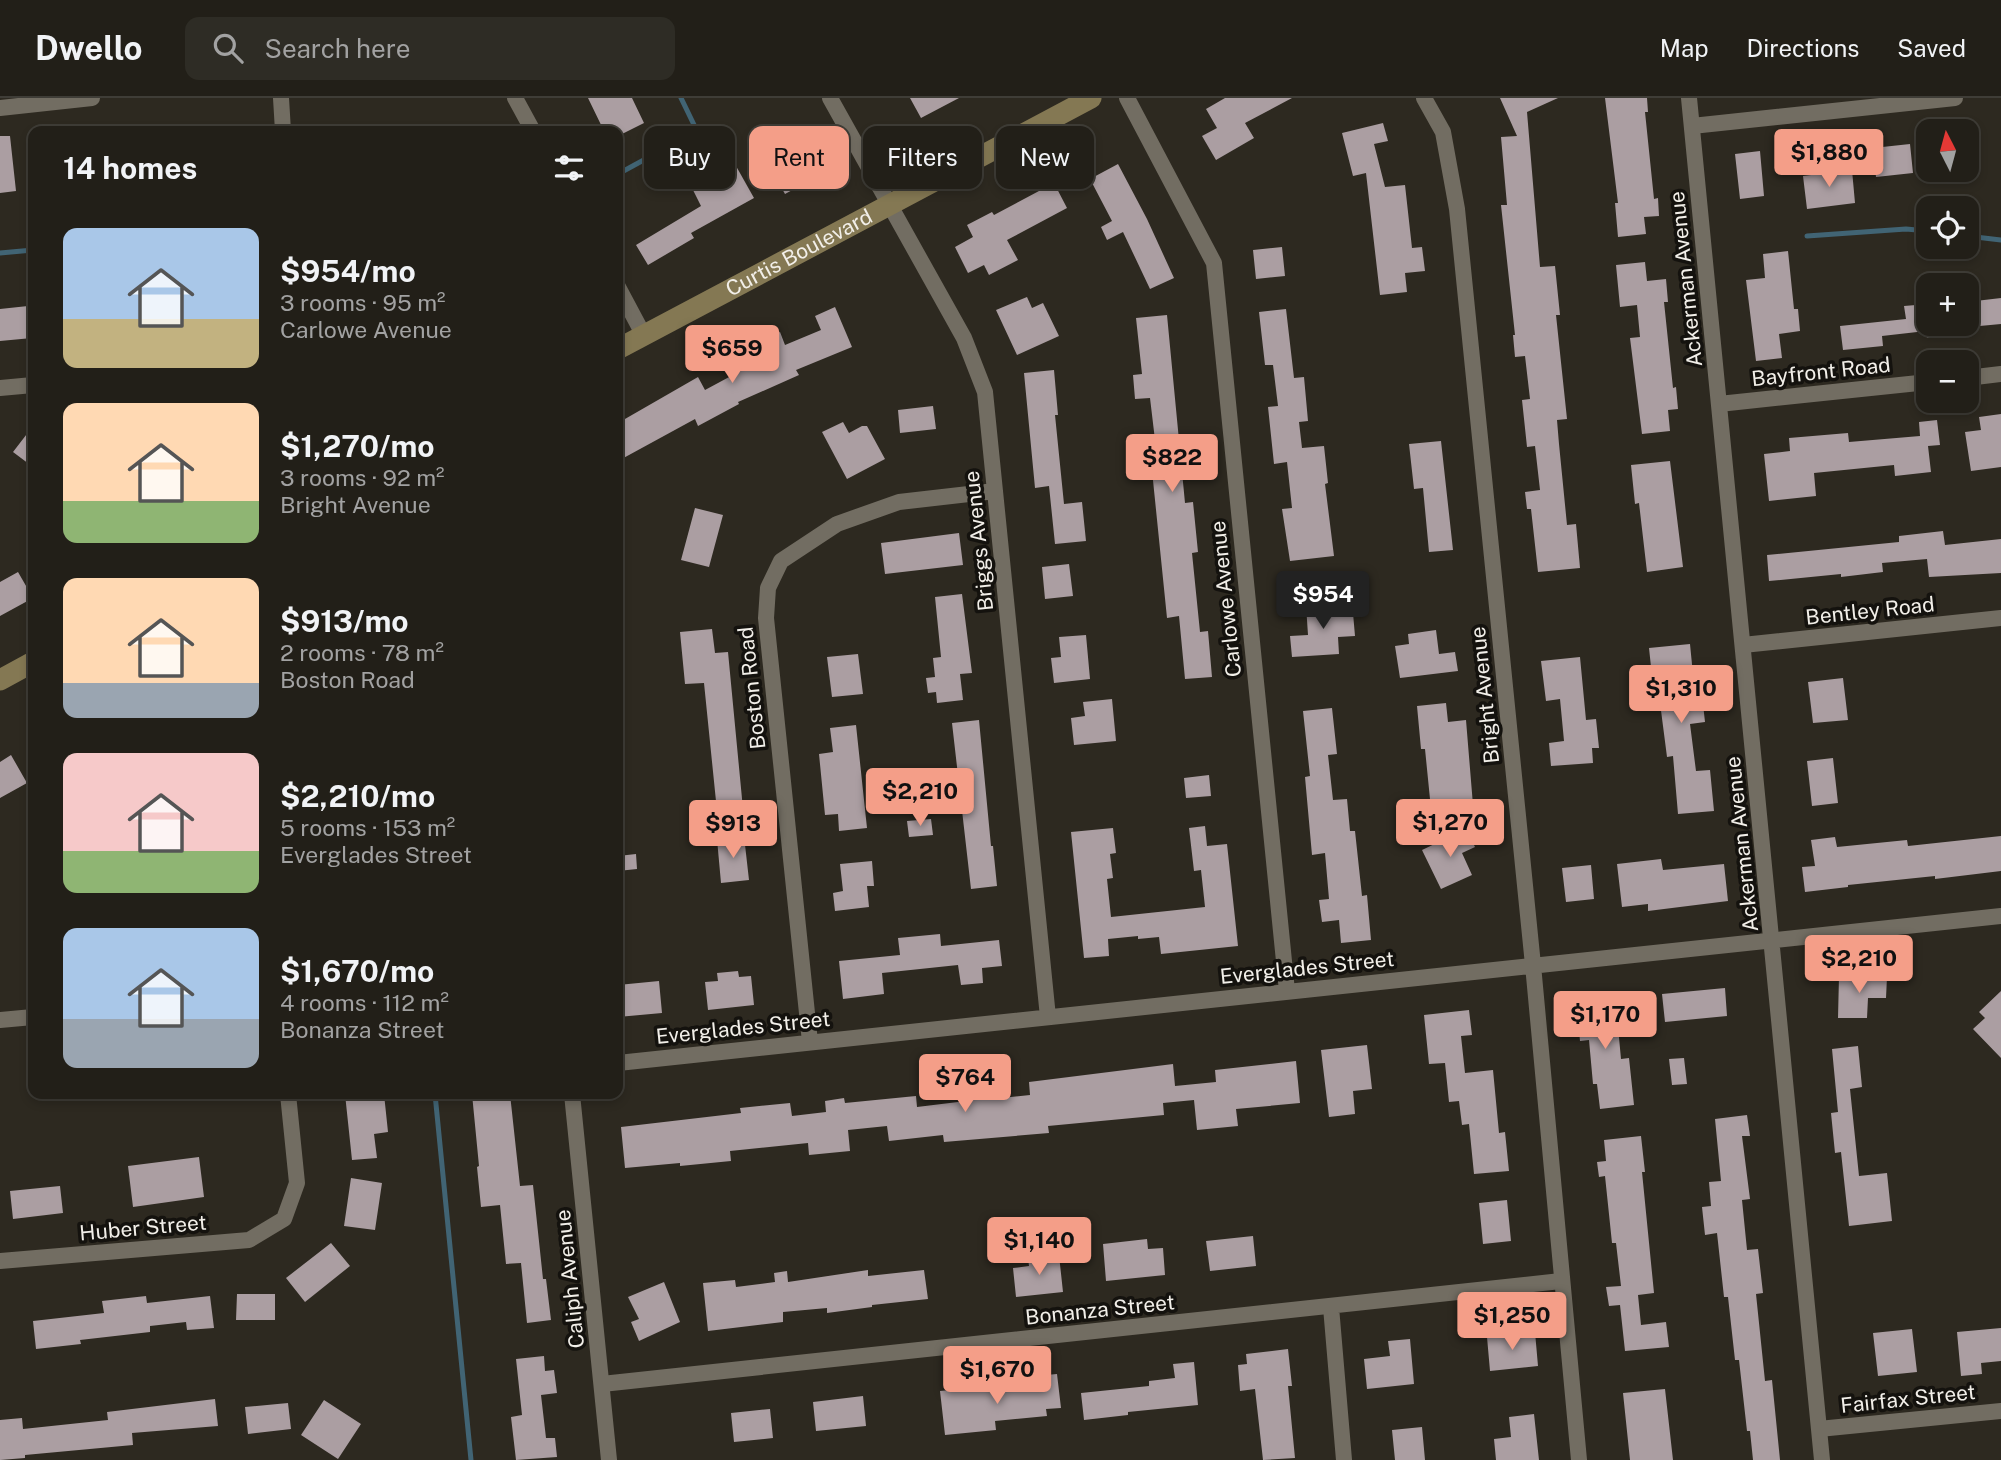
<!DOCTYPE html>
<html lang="en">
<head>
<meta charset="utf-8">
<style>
	:root { --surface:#221f18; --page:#2e2c25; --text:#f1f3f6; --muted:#a2a2a2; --line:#3f3d37; --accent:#f49e88 }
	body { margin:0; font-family:"Public Sans",sans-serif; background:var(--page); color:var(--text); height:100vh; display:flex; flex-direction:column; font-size:26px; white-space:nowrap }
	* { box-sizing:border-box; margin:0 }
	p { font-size:23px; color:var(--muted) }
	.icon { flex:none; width:38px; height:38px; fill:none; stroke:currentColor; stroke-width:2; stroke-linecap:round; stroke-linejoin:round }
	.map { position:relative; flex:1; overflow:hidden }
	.side { position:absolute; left:28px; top:28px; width:595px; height:973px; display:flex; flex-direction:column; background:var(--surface); border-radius:14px; box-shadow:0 4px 10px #0003,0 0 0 2px var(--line) }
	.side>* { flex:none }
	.guide { position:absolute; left:644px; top:28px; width:665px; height:63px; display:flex; gap:14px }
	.needle { width:46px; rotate:354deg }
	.buttons { position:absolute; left:1916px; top:21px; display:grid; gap:14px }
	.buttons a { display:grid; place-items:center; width:63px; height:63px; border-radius:14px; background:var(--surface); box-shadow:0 4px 10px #0003,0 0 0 2px var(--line); font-size:35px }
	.price { position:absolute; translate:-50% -60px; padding:0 16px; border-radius:7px; background:var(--accent); color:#111; font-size:23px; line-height:46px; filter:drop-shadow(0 2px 4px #0008) }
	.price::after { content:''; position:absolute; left:50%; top:42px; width:21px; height:16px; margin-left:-10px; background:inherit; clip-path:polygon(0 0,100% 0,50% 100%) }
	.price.active { background:#222; color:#fff }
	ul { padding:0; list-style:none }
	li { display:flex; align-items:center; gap:21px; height:175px; padding:0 35px }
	li span { display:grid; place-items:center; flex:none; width:196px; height:140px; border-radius:14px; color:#555 }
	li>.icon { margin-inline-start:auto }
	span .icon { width:84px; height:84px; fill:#fffc; stroke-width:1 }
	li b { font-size:30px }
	h2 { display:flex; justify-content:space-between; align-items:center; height:84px; padding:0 35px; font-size:30px }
	.pill { padding:0 24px; border-radius:14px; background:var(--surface); box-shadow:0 4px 10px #0003,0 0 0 2px var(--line); font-size:24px; line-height:63px }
	.pill.active { background:var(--accent); color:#111 }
	header { display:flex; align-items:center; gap:42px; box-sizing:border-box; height:98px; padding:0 35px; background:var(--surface); border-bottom:2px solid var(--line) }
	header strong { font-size:33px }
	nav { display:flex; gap:38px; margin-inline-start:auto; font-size:24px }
	.search { width:490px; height:63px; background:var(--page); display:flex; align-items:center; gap:18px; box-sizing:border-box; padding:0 24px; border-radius:14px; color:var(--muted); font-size:26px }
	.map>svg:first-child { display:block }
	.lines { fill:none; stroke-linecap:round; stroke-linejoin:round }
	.stream { stroke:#416474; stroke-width:5 }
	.building { fill:#ab9ea2 }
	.street { stroke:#726d62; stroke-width:16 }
	.secondary { stroke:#847853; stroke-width:21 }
	.labels { text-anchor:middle; stroke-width:7; stroke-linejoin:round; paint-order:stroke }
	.street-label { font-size:21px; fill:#f2efe9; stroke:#14120e }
</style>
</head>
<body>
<header>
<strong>Dwello</strong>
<div class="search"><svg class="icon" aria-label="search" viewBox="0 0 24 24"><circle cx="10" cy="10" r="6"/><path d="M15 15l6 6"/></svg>Search here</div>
<nav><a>Map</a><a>Directions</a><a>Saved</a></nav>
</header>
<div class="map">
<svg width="2001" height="1362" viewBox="0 0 2001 1362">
	<rect width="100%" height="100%" fill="#2d2920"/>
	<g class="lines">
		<path class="stream" d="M618 76 697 33 681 0
			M1807 138 1906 131 1928 133
			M1967 138 2001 142
			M0 155 33 152
			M435 996 471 1362"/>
	</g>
	<path class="building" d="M588 0H632L644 25 618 38V33H604Z
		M910 0H959L921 20Z
		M1225 0H1292L1245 25 1254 40 1216 62 1202 38 1217 30 1206 11Z
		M1500 0H1558L1527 14 1540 169 1555 168 1560 217H1556L1567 321 1557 322 1559 346 1567 427 1576 426 1580 470 1538 474 1531 411H1527L1525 394 1540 392 1535 348 1527 349 1522 302 1530 301 1525 258 1515 259 1513 237H1515L1501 107H1507L1501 39 1517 38Z
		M1605 0H1647L1648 14H1645L1654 101 1658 100 1659 118 1644 119 1646 136 1618 139 1615 105H1618Z
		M1383 25 1388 43 1374 46 1385 89 1405 87 1412 150 1422 149 1425 173 1405 175 1407 194 1380 197 1366 75 1353 78 1342 35Z
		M0 38H10L16 93 0 95Z
		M811 40 829 72 785 96 767 64Z
		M1910 46 1913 75 1876 79 1873 50Z
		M1760 53 1764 98 1740 101 1735 56Z
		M1118 66 1147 121 1174 180 1150 191 1123 134 1107 142 1101 129 1112 123 1090 81Z
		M736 68 754 100 691 135 694 140 648 167 636 147 701 108 693 92Z
		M1852 72 1855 105 1807 111 1803 78Z
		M1054 85 1067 110 1007 142 1018 162 989 177 984 167 968 175 955 149 973 139 967 127 992 114 994 117Z
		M1282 149 1285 178 1256 181 1253 152Z
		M1788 153 1794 211H1798L1800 233 1779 236 1782 260 1756 263 1746 182 1765 180 1763 156Z
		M1645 164 1647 183 1666 181 1668 204H1664L1673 290 1676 289 1678 311 1668 312 1670 333 1642 336 1630 240 1640 239 1637 207 1620 209 1616 167Z
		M1027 199 1032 210 1043 205 1059 238 1017 257 996 212Z
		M2001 200V226L1969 229 1970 235 1927 240 1926 233 1882 238 1883 248 1843 252 1840 228 1906 221 1904 208 1928 206V226H1967V204Z
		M28 208 32 240 0 243V211Z
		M835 209 852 249 796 272 799 277 738 304 739 306 698 328 695 321 618 363V325L698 279 705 292 744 271 743 268 765 258 758 244 780 234 785 247 821 232 815 218Z
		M1286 211 1294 280 1304 279 1308 323 1299 324 1302 350 1324 348 1328 385 1325 386 1334 458 1290 463 1282 411 1292 410 1287 364 1274 366 1268 309 1278 308 1273 267H1265L1259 214Z
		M1167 217 1185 405 1193 404 1198 454 1192 455 1200 534 1208 533 1212 579 1185 581 1179 518 1167 520 1149 343 1155 342 1150 300 1135 301 1133 277 1142 276 1136 220Z
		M1054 272 1058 317H1055L1064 406 1082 404 1086 443 1055 446 1049 388 1035 390 1024 275Z
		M933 308 936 331 900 335 898 312Z
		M2001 316V369L1971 373 1965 334 1981 332 1979 319Z
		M1937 322 1940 347 1928 348 1931 374 1895 378 1894 367 1814 375 1816 398 1769 403 1764 356 1790 353 1789 340 1848 335 1849 344 1920 338 1919 324Z
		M843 324 849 335 862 328H867L885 361 847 381 822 334Z
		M33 328V369L13 354Z
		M1441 343 1453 452 1429 454 1423 390 1414 391 1409 346Z
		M1670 363 1683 469 1647 474 1639 405 1635 406 1631 367Z
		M695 410 723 417 709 469 681 462Z
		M1943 433 1945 447 2001 441V475L1929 479 1927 461 1882 465 1883 474 1841 479V476L1769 483 1767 457 1899 444V438Z
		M959 435 963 467 885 476 881 445Z
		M1069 466 1073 498 1045 501 1042 469Z
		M18 474 33 500 0 518V484Z
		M962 496 972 575 960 576 963 602 937 605 936 594 928 595 926 580 935 579 933 560 941 559 935 499Z
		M1338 505 1339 516 1353 515 1355 538 1338 539 1339 556 1292 559 1290 538 1308 537 1306 507Z
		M712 531 715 555 728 554 743 711 717 713 704 585 685 586 680 534Z
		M1436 532 1439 556 1455 554 1458 573 1400 580 1395 548 1409 546 1408 536Z
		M1086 537 1090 581 1054 585 1051 560 1061 559 1059 539Z
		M1690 546 1696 607 1703 606 1705 624 1690 626 1696 673 1710 672 1714 713 1678 716 1673 658 1667 659 1659 597H1654L1649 550Z
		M858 556 863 596 832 599 827 559Z
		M1580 559 1586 622 1596 621 1599 650H1592L1593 665 1551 668 1549 645 1564 643 1560 601 1546 603 1541 563Z
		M1843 580 1848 622 1813 625 1808 584Z
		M1112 601 1116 643 1074 647 1071 620 1085 618 1083 604Z
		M1446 605 1448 624 1466 622 1473 707 1431 711 1425 651H1421L1417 608Z
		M1332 610 1337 656 1328 657 1333 702 1347 701 1350 733H1355L1362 798 1367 797 1371 842 1341 845 1339 822 1322 824 1319 802 1329 801 1325 755 1312 757 1305 679 1310 678 1303 613Z
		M979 622 991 748H993L997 788 971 791 952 625Z
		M856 627 867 730 839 733 838 716 825 717 819 656 833 654 830 630Z
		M11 657 27 685 0 700V664Z
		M1833 660 1838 705 1812 708 1807 663Z
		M1209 677 1211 698 1186 700 1184 680Z
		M931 721 933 737 909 739 907 723Z
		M1205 728 1207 748 1227 746 1238 848 1161 856 1159 839 1138 841V838L1108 841 1109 858 1084 860 1071 734 1113 730 1116 755 1110 756 1113 780 1107 781 1111 819 1205 809 1201 772 1194 773 1189 730Z
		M1466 731 1475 749 1462 755 1472 777 1441 791 1422 752Z
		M744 738 749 782 721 785 717 741Z
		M2001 738V773L1935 781V778L1848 787V789L1805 794 1802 769 1815 768 1811 742 1835 739 1837 749 1907 742 1908 748Z
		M636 756 637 771 618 773V758Z
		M1661 761 1663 772 1724 766 1728 803 1648 813V806L1622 809 1617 766Z
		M872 763 874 788H867L869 809 835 813 833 795 843 793 840 766Z
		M1591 767 1594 801 1566 804 1562 770Z
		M940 836 941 848 999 842 1002 868 982 870 983 885 961 887 958 867 882 875 884 896 843 901 839 863 900 857 898 840Z
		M738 873 739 879 751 878 754 907 708 912 705 884 718 883 717 875Z
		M1839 878 1887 879 1886 900H1868L1867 920H1838Z
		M659 883 662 915 618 919V887Z
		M1725 890 1727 918 1665 924 1662 896Z
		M2001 893V960L1973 931 1985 920 1979 914Z
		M1615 897 1621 961 1629 960 1634 1007 1600 1011 1597 986H1593L1589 942 1580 943 1576 901Z
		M1469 912 1472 937 1461 938 1465 975 1493 972 1499 1035 1505 1034 1509 1073 1474 1076 1469 1026 1462 1027 1459 1003 1449 1004 1445 965 1429 966 1424 917Z
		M1367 947 1372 991 1353 993 1355 1016 1329 1019 1321 952Z
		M1858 948 1862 989 1850 991 1859 1078 1887 1075 1892 1123 1849 1128 1841 1054 1835 1055 1831 1015 1838 1014 1832 951Z
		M1684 960 1687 986 1672 987 1669 961Z
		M1296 963 1300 1005 1236 1011 1238 1028 1197 1032 1194 1002 1163 1005 1164 1017 1048 1028 1049 1035 944 1044 943 1037 889 1043 887 1028 848 1032 850 1053 809 1057 808 1045 730 1053 731 1063 680 1068V1065L625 1070 621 1029 741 1015 740 1010 790 1005 792 1018 826 1014 825 1003 844 1000 845 1005 916 998 917 1009 966 1003 964 990 980 989 982 1002 1030 997 1029 984 1173 966 1175 988 1216 984 1215 972Z
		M345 996H384L388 1034 374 1036 377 1060 352 1062Z
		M472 996H510L520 1088 533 1087 543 1181H546L551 1222 527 1225 521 1165 506 1166 500 1107 481 1109 477 1069 479 1068Z
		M1747 1017 1750 1038H1742L1750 1101 1742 1102 1747 1152 1758 1151 1763 1195 1756 1196 1765 1283 1772 1282 1780 1362H1753L1750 1333H1747L1739 1262H1735L1728 1199H1724L1717 1135 1705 1137 1702 1109 1711 1108 1709 1084 1721 1083 1715 1021Z
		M1641 1038 1645 1074H1642L1654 1195 1638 1197 1641 1227 1666 1224 1669 1249 1625 1253 1620 1207 1609 1208 1606 1189 1621 1188 1616 1145H1612L1605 1078 1599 1079 1597 1064 1606 1063 1604 1042Z
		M199 1059 204 1099 133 1109 128 1068Z
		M351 1080 382 1085 375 1132 344 1128Z
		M60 1088 63 1115 13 1121 10 1093Z
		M1507 1102 1511 1143 1483 1146 1479 1105Z
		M1253 1138 1256 1168 1210 1173 1206 1143Z
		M1147 1141 1148 1151 1163 1150 1165 1177 1106 1183 1103 1146Z
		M331 1145 350 1168 305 1204 286 1180Z
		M1059 1157 1063 1194 1016 1199 1013 1170 1029 1168 1028 1160Z
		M868 1172V1178L924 1172 928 1201 872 1207V1209L827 1215V1210L783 1214V1224L708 1233 703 1185 735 1182 736 1189 775 1184 774 1175 787 1173 788 1184Z
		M664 1184 680 1224 639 1243 631 1224 639 1221 628 1199Z
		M237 1196H275V1222H236Z
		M146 1198 147 1205 210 1198 214 1230 187 1232 186 1224 150 1228V1234L80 1242 81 1246 36 1251 33 1223 104 1215 102 1203Z
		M2001 1230V1263L1981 1265 1982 1276 1961 1278 1957 1234Z
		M1912 1231 1917 1274 1878 1278 1873 1235Z
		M1535 1234 1538 1268 1490 1273 1487 1239Z
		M1410 1241 1414 1286 1367 1291 1364 1261 1390 1258 1388 1243Z
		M1288 1251 1292 1288H1288L1295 1360 1263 1362 1255 1291 1240 1293 1238 1267 1247 1266 1246 1256Z
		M544 1258 545 1273 554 1272 557 1295 541 1297 546 1340H555L557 1359 516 1362 511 1319 522 1317 516 1261Z
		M1194 1264 1198 1307 1128 1314V1317L1084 1322 1081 1295 1149 1288V1283L1175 1280 1173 1266Z
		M1057 1276 1061 1310 1046 1311 1047 1318 995 1323 996 1332 945 1337 940 1293 991 1288 992 1295 1036 1290 1035 1278Z
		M1665 1291 1673 1362H1630L1623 1295Z
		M863 1298 866 1328 816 1333 813 1304Z
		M215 1301 218 1328 132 1335 133 1347 25 1357V1360L0 1362V1322L22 1320 23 1331 108 1322 107 1314Z
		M324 1302 361 1326 338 1361 301 1337Z
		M288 1305 291 1331 248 1336 245 1309Z
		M770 1311 773 1340 734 1344 731 1315Z
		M1534 1316 1539 1362H1496L1494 1341 1511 1339 1509 1319Z
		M1422 1329 1425 1362H1395L1392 1332Z"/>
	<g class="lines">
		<path class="street" d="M281 0 283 33
			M515 0 533 33
			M830 0 964 240 985 294 1048 919
			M1127 0 1214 165 1287 893
			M1424 0 1443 34 1457 111 1533 867 1579 1362
			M1689 0 1822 1362
			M0 10 92 0
			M1692 28 1955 0
			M618 189 643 236
			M1967 280 2001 276
			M0 290 33 287
			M1719 306 1928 284
			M1743 547 2001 520
			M0 922 33 919
			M810 944 766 520 768 490 781 463 837 426 899 404 995 393
			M618 965 2001 818
			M572 996 609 1362
			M0 1163 249 1142 284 1121 297 1085 288 996
			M1331 1209 1344 1362
			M602 1286 1561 1183
			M1819 1331 2001 1313"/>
		<g class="secondary">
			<path id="s1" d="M618 251 1091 0"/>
			<path d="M0 582 33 564"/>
		</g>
	</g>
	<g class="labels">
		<g class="street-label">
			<text dy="7" stroke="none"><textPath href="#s1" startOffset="205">Curtis Boulevard</textPath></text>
			<text transform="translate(1686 181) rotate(-96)" y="7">Ackerman Avenue</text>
			<text transform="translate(1821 274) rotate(-6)" y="7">Bayfront Road</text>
			<text transform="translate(979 443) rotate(-96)" y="7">Briggs Avenue</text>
			<text transform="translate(1226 501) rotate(-96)" y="7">Carlowe Avenue</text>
			<text transform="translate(1870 513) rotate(-6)" y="7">Bentley Road</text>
			<text transform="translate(752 590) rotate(-96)" y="7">Boston Road</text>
			<text transform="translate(1485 597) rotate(-96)" y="7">Bright Avenue</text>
			<text transform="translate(1742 746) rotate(-96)" y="7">Ackerman Avenue</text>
			<text transform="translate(1307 870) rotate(-6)" y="7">Everglades Street</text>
			<text transform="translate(743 930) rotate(-6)" y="7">Everglades Street</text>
			<text transform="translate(143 1130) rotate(-5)" y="7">Huber Street</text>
			<text transform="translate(570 1181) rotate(-96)" y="7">Caliph Avenue</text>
			<text transform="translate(1100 1212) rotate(-6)" y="7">Bonanza Street</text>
			<text transform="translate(1908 1301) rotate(-6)" y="7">Fairfax Street</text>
		</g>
	</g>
</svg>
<div class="buttons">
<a><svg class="needle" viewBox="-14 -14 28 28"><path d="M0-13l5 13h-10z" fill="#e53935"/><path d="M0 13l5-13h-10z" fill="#a2a2a2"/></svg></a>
<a><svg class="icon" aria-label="locate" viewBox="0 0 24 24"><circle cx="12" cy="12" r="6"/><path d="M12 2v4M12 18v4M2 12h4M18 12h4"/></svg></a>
<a>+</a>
<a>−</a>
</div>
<b class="price" style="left:1829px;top:91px">$1,880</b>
<b class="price" style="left:732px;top:287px">$659</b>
<b class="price" style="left:1172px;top:396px">$822</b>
<b class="price active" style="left:1323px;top:533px">$954</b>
<b class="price" style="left:1681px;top:627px">$1,310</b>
<b class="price" style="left:920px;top:730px">$2,210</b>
<b class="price" style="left:1450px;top:761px">$1,270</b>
<b class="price" style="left:733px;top:762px">$913</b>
<b class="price" style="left:1859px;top:897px">$2,210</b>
<b class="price" style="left:1605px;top:953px">$1,170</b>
<b class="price" style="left:965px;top:1016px">$764</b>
<b class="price" style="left:1039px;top:1179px">$1,140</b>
<b class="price" style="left:1512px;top:1254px">$1,250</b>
<b class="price" style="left:997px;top:1308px">$1,670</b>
<div class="guide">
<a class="pill">Buy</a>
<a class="pill active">Rent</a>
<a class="pill">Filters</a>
<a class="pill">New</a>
</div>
<section class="side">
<h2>14 homes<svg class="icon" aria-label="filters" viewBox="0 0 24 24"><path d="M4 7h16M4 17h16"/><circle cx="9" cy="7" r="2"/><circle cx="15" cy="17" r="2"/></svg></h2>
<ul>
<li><span style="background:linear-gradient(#a9c7e8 65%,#c2b280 0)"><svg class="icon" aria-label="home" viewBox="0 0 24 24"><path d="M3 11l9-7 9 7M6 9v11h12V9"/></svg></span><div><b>$954/mo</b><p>3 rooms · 95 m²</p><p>Carlowe Avenue</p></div></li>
<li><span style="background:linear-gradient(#ffd9b3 70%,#8fb573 0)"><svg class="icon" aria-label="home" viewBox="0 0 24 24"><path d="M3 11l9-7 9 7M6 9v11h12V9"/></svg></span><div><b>$1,270/mo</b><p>3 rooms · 92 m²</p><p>Bright Avenue</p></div></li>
<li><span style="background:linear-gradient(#ffd9b3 75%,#9aa5b1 0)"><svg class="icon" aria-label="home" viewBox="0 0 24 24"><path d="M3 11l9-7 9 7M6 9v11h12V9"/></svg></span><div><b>$913/mo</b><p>2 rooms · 78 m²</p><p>Boston Road</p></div></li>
<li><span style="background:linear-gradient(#f6c9c9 70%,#8fb573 0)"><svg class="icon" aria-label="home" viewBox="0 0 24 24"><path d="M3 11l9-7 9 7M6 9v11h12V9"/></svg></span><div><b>$2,210/mo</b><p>5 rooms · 153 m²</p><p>Everglades Street</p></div></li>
<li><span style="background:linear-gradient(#a9c7e8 65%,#9aa5b1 0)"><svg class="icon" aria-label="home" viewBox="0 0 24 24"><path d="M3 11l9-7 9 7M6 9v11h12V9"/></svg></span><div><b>$1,670/mo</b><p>4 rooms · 112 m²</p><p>Bonanza Street</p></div></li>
</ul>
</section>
</div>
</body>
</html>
